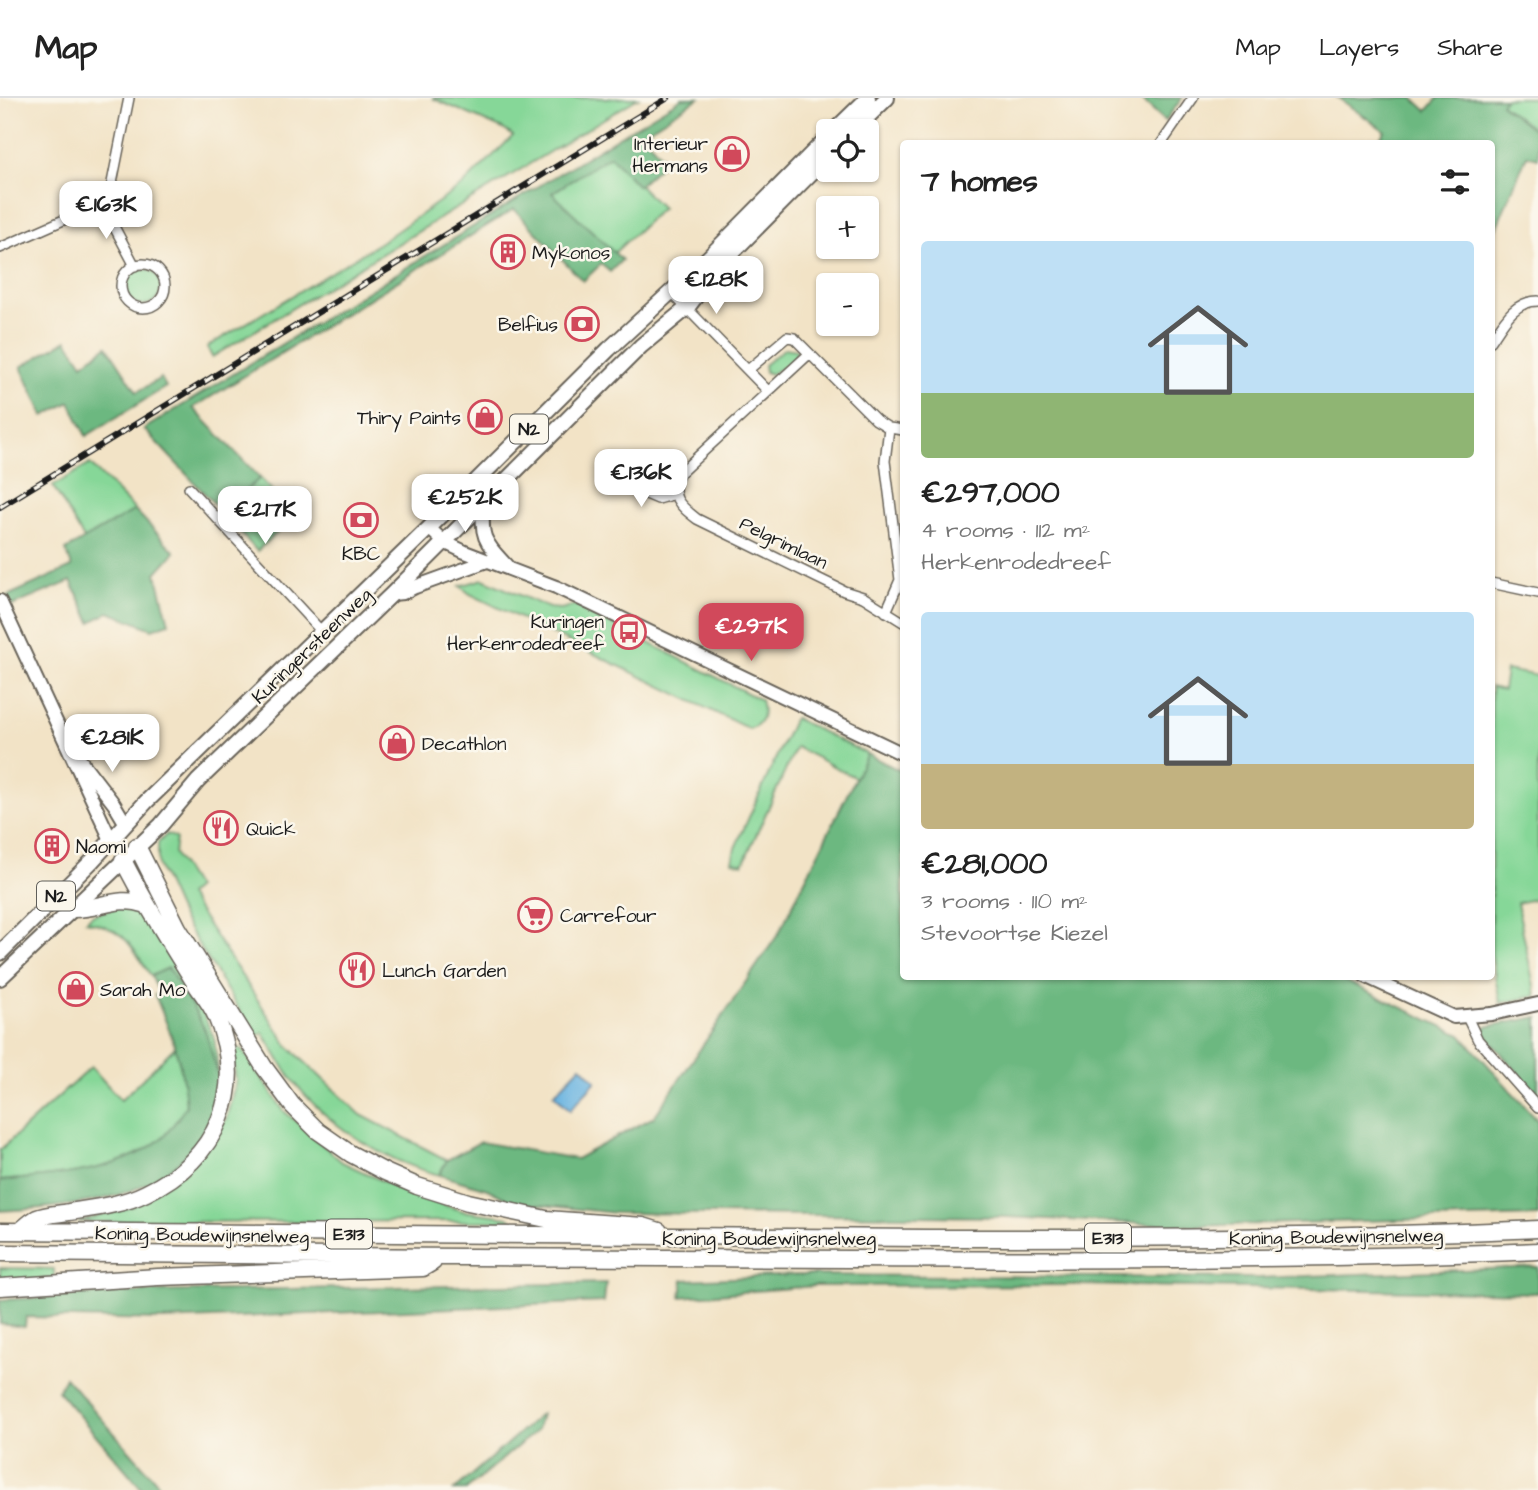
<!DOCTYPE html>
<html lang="en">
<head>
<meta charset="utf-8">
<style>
	:root { --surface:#fff; --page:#f2f2f2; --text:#222; --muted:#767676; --line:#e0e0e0; --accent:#d1495b }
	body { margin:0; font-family:"Architects Daughter",sans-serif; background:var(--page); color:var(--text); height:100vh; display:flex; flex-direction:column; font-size:26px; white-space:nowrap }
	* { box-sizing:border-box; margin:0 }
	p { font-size:23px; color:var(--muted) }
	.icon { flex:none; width:38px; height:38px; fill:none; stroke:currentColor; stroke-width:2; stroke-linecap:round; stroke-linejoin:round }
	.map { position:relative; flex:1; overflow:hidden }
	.panel { position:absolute; left:900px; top:42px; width:595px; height:840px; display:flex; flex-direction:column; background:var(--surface); border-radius:7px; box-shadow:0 2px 5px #0004 }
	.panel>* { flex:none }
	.buttons { position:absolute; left:816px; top:21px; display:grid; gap:14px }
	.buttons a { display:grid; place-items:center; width:63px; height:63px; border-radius:7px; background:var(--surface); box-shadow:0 2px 5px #0004; font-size:35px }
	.price { position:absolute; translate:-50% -60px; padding:0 16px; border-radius:14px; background:#fff; color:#222; font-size:23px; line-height:46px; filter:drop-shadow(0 2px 4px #0008) }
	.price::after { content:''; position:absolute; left:50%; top:42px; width:21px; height:16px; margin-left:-10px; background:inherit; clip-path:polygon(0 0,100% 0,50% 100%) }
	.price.active { background:var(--accent); color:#fff }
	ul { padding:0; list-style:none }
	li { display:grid; align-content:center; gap:14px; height:371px; padding:0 21px }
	li span { display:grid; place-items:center; height:217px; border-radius:7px; color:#555 }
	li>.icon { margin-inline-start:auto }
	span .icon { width:126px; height:126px; fill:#fffc; stroke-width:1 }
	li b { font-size:30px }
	h2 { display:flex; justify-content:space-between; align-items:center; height:84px; padding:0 21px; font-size:30px }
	header { display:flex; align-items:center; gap:42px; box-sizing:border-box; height:98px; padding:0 35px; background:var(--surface); border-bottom:2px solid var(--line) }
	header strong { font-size:33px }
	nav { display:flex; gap:38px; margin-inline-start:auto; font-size:24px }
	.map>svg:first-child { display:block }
	.green { fill:#86d798; stroke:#517a5a; stroke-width:2 }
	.forest { fill:#6cb880; stroke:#446a4e; stroke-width:2 }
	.water { fill:#68b2e0; stroke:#42677e; stroke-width:2 }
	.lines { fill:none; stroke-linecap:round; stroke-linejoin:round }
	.street-casing { stroke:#676258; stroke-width:12 }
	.secondary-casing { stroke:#676258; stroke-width:16 }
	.primary-casing { stroke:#676258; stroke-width:18 }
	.highway-casing { stroke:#676258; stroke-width:19 }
	.street { stroke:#fff; stroke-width:9 }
	.secondary { stroke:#fff; stroke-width:12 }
	.primary { stroke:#fff; stroke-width:14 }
	.highway { stroke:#fff; stroke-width:16 }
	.rail-casing { stroke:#1c1c1c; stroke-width:6 }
	.rail { stroke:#fbf7ec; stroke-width:3.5; stroke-dasharray:10; stroke-linecap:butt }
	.labels { text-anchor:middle; stroke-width:5; stroke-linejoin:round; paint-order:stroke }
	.shield { fill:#fbf7ec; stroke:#5f5e5a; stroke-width:2 }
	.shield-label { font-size:18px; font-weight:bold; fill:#1c1c1c }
	.poi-label { font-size:19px; fill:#1c1c1c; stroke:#fbf7ec; text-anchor:start }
	.street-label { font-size:19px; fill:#1c1c1c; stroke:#fbf7ec }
</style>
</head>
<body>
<header>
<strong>Map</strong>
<nav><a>Map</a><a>Layers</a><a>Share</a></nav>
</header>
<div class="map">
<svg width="1538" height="1392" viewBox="0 0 1538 1392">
	<rect width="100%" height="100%" fill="#fbf7ec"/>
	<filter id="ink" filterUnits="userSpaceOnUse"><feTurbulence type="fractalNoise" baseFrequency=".0143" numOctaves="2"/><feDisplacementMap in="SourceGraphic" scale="14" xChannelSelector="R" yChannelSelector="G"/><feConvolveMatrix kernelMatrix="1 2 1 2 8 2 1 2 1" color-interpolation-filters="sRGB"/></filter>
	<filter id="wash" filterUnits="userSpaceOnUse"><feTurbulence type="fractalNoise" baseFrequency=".00686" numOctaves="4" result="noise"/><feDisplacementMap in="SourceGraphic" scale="28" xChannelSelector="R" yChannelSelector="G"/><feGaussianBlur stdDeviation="1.57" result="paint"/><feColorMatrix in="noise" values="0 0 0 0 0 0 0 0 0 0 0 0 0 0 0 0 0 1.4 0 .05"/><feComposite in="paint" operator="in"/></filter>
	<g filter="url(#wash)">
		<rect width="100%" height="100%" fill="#f2e3c6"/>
		<path class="green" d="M432 0H638L212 259 207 249 381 144 463 87 513 38 503 31Z
			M1505 0H1538V35L1501 6Z
			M610 58 662 110 614 155 551 95Z
			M125 189a18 18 0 1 1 36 0a18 18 0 1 1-36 0Z
			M785 250 797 252 795 262 771 276 765 274 764 267Z
			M90 366 135 412 84 441 53 388Z
			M260 380 296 417 257 453 222 414Z
			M483 481 549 510 561 511 575 507 761 602C765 616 763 626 749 631L470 496 460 488Z
			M1506 572 1538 578V800L1517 805 1536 898 1500 905 1491 856V589L1503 592Z
			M794 620 867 656 856 680 796 649 743 766 732 763 735 750Z
			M167 736 176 740 174 755 196 790 188 797 289 949 361 1017 447 1062 439 1077C383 1062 327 1028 292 981 281 967 273 950 263 935L256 939 182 820 158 767V745Z
			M128 806 145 815 188 881 214 940 220 986 205 932 169 870 151 878C130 846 126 831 86 823L92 817Z
			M176 948 185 984 187 1008C179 1018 173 1029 164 1038 124 1075 51 1078 0 1083V1052L91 969 121 1002Z
			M232 951H242L284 1013 342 1064 410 1096 463 1113 508 1119 513 1123 78 1124 134 1108 226 1022 236 982Z
			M0 1170 54 1171V1181L0 1183Z"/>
		<path class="forest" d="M682 0H699L642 36 666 63 638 88 610 58 552 95 622 162 610 174 601 166 583 183 514 111 193 310 260 380 222 414 144 331Z
			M1140 0H1182L1165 23Z
			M1338 0H1413L1427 13 1438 0H1505L1501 6 1538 35V60L1527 57 1491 142V46L1377 45 1385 33Z
			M67 242 83 266 107 248 137 294 161 280 166 289 86 338 70 304 44 318 21 269Z
			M135 412 175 454 156 475 169 525 152 531 109 514 91 524 71 483 12 508 7 498 72 469 66 452Z
			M867 656 903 674V878L1337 879 1461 937 1538 1023V1118L1193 1128 1007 1119 615 1115 513 1104 487 1091 439 1077 447 1062 480 1044 576 1061 654 1019 779 835Z
			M168 870C180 889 194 909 204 930 209 941 211 954 215 966 216 972 220 980 220 987 221 1000 213 1015 207 1027 169 1104 76 1108 0 1113V1083C51 1078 124 1075 164 1038 173 1029 179 1018 186 1008 183 965 172 937 155 897L160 896 151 878Z
			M1538 919V998L1481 932 1484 929Z
			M1538 1169V1195L1075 1187 815 1188 681 1199 683 1182 798 1177 1256 1180Z
			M606 1185 604 1204 162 1222 26 1219 25 1229 0 1226V1202L137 1194Z
			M65 1279 164 1392H143L58 1293Z
			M541 1316 537 1332 466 1392H454Z"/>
		<path class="water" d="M581 968 596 983 570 1012 554 996Z"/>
	</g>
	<g filter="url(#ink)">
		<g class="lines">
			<g class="street-casing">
				<path id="street" d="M1161 46 1193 0
					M101 104 135 168
					M0 150 93 109 107 99 111 90 129 0
					M121 188a22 22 0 1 1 44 0a22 22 0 1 1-44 0Z
					M670 193 768 293
					M1491 243C1503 225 1514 203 1538 203
					M809 256 680 375C668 398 679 407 697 421L844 493 863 499 903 524
					M748 272 787 239 794 240 876 322 889 330 903 332
					M611 381 658 401 675 396
					M189 390 322 534
					M1491 485 1538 495
					M886 514 900 482 885 363 889 330
					M1467 919 1478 942 1538 1010"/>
			</g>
			<g class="secondary-casing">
				<path id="secondary" d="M484 404C480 440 484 443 508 469
					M429 430 444 444 465 454 556 489 903 656
					M392 496 403 495 415 489 487 463
					M0 503 111 742
					M81 663 114 706 126 726
					M1365 878 1454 919 1492 916 1538 906"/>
			</g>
			<g class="primary-casing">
				<path id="primary" d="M834 33 868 0
					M853 33 887 0
					M0 855 92 763 146 704 429 430 609 251 709 159 828 39
					M0 880 161 727 198 683 392 496 641 248 687 210 719 168 828 58"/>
			</g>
			<g class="highway-casing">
				<path id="highway" d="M137 748 178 830 264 969 292 1007 318 1033 351 1056 385 1074 417 1088 468 1104 546 1121 643 1128 659 1133
					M71 811C102 812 115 796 147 807
					M0 1133C309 1134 618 1139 928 1140 1131 1140 1334 1140 1538 1131
					M20 1133C25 1129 31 1123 37 1120 46 1116 59 1116 69 1114 95 1110 122 1107 146 1095 217 1061 248 992 216 918 210 904 198 891 190 877 166 839 143 802 123 762
					M0 1155C283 1158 567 1160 850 1161 1080 1162 1309 1162 1538 1153
					M0 1189 158 1179 423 1170 433 1164"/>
			</g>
			<use href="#street" class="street"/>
			<use href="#secondary" class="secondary"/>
			<use href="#primary" class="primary"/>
			<use href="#highway" class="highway"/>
			<g class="rail-casing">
				<path id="rail" d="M0 409 668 0"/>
			</g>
			<use href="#rail" class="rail"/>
		</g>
	</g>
	<defs>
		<g id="shop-ring" transform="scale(1.75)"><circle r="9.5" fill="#fbf7ec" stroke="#d1495b" stroke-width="1.5"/><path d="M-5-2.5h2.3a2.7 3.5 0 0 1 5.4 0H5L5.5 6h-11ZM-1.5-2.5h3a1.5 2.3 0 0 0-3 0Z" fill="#d1495b"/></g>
		<g id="building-ring" transform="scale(1.75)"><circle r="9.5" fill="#fbf7ec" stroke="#d1495b" stroke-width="1.5"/><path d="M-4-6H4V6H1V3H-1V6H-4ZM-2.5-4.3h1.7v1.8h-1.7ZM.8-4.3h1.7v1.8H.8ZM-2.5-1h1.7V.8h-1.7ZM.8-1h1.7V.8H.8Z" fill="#d1495b"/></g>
		<g id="bank-ring" transform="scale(1.75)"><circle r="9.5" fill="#fbf7ec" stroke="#d1495b" stroke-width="1.5"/><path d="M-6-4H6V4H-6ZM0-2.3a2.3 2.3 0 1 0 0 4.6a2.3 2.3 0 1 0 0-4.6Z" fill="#d1495b"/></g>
		<g id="bus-ring" transform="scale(1.75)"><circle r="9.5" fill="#fbf7ec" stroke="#d1495b" stroke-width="1.5"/><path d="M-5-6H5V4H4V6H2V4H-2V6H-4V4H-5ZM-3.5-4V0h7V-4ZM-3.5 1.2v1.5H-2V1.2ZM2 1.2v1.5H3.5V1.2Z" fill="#d1495b"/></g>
		<g id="restaurant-ring" transform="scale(1.75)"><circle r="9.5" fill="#fbf7ec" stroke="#d1495b" stroke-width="1.5"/><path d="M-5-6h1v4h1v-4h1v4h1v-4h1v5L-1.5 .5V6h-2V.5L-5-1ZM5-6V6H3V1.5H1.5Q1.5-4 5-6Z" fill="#d1495b"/></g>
		<g id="supermarket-ring" transform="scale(1.75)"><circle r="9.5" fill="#fbf7ec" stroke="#d1495b" stroke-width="1.5"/><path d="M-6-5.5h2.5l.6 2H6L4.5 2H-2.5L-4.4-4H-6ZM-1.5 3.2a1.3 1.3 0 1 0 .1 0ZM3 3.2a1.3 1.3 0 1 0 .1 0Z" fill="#d1495b"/></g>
	</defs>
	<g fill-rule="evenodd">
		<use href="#shop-ring" x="732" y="56"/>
		<use href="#building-ring" x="508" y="154"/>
		<use href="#bank-ring" x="582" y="226"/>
		<use href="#shop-ring" x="485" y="319"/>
		<use href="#bank-ring" x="361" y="422"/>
		<use href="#bus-ring" x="629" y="534"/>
		<use href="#shop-ring" x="397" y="645"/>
		<use href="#restaurant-ring" x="221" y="730"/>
		<use href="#building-ring" x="52" y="748"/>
		<use href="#supermarket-ring" x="535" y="817"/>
		<use href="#restaurant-ring" x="357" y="872"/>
		<use href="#shop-ring" x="76" y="891"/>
	</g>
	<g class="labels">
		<g class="shield">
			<rect x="510" y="316.5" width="38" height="29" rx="5"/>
			<rect x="37" y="783.5" width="38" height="29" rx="5"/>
			<rect x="326" y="1121.5" width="46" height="29" rx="5"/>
			<rect x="1085" y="1125.5" width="46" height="29" rx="5"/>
		</g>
		<g class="shield-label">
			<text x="529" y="337">N2</text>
			<text x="56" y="804">N2</text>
			<text x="349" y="1142">E313</text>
			<text x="1108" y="1146">E313</text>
		</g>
		<g class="poi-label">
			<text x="708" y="52" text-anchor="end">Interieur<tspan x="708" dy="22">Hermans</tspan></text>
			<text x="532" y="161">Mykonos</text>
			<text x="558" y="233" text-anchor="end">Belfius</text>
			<text x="461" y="326" text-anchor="end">Thiry Paints</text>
			<text x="361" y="462" text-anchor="middle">KBC</text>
			<text x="604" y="530" text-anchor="end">Kuringen<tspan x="604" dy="22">Herkenrodedreef</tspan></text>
			<text x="422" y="652">Decathlon</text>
			<text x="246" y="737">Quick</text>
			<text x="76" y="755">Naomi</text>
			<text x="560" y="824">Carrefour</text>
			<text x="382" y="879">Lunch Garden</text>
			<text x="100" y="898">Sarah Mo</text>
		</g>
		<g class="street-label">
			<text transform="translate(784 444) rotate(26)" y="7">Pelgrimlaan</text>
			<text transform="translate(311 547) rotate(-44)" y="7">Kuringersteenweg</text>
			<text transform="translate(202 1136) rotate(1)" y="7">Koning Boudewijnsnelweg</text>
			<text transform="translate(1336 1138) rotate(-1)" y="7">Koning Boudewijnsnelweg</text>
			<text x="769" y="1147">Koning Boudewijnsnelweg</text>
		</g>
	</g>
</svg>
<div class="buttons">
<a><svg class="icon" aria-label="locate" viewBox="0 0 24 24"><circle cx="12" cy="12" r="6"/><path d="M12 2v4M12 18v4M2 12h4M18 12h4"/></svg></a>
<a>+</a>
<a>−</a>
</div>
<b class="price" style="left:106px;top:143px">€163K</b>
<b class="price" style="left:716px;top:218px">€128K</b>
<b class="price" style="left:641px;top:411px">€136K</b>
<b class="price" style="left:465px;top:436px">€252K</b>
<b class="price" style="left:265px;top:448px">€217K</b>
<b class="price active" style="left:751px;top:565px">€297K</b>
<b class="price" style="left:112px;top:676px">€281K</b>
<section class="panel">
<h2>7 homes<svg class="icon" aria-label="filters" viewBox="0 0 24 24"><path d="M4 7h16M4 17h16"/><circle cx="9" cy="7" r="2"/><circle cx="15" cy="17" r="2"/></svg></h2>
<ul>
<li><span style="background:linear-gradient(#bfe0f5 70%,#8fb573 0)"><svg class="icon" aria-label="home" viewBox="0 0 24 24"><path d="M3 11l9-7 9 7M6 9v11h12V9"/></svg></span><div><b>€297,000</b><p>4 rooms · 112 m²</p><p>Herkenrodedreef</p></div></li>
<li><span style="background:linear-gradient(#bfe0f5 70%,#c2b280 0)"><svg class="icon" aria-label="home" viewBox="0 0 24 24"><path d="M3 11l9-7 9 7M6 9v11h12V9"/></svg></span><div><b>€281,000</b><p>3 rooms · 110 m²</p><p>Stevoortse Kiezel</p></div></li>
</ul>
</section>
</div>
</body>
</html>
